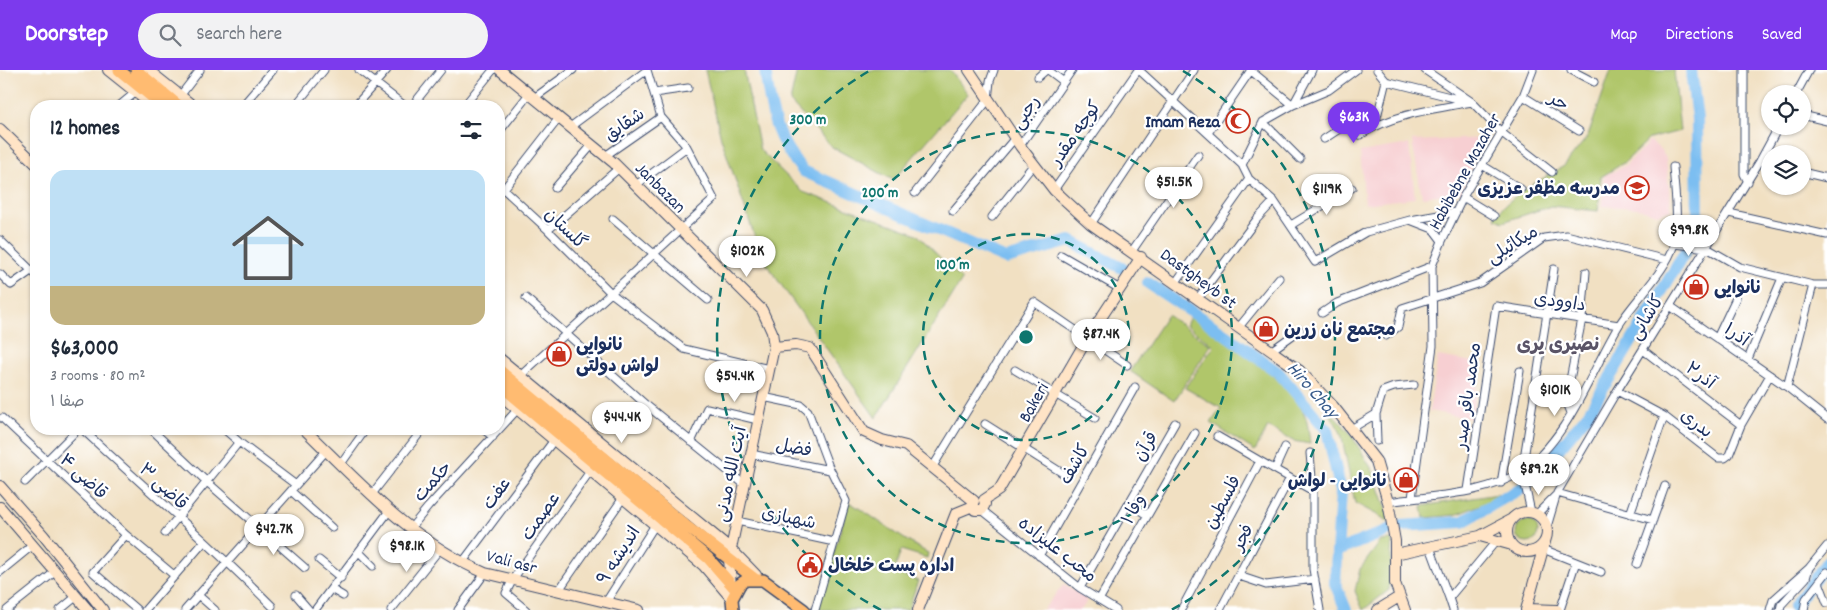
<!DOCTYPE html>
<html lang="en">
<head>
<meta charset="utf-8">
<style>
	:root { --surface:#fff; --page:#f2f2f3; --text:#1f2937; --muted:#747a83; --accent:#7c3aed }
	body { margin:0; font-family:Dekko,"Playpen Sans Arabic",sans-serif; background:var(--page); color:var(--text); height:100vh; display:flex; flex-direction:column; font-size:19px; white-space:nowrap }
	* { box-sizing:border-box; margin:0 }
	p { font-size:16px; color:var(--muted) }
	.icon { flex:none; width:28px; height:28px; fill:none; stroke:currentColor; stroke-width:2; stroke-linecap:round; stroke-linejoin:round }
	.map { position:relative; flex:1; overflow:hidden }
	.side { position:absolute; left:30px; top:30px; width:475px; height:335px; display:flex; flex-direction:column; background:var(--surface); border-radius:20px; box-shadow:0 1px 4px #0004 }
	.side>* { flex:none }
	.fabs { position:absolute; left:1761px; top:15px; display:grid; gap:10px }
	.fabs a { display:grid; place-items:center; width:50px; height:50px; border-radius:50%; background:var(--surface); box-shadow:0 1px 4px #0004; font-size:25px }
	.price { position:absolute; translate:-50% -42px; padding:0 11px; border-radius:18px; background:#fff; color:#222; font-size:16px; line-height:32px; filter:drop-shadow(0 1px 2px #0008) }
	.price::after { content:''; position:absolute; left:50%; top:30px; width:15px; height:11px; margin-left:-8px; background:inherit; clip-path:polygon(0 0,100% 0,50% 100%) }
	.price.selected { background:var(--accent); color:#fff }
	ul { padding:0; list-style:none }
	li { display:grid; align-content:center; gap:10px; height:265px; padding:0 20px }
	li span { display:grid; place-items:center; height:155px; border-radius:15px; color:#555 }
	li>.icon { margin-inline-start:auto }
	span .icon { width:90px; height:90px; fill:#fffc; stroke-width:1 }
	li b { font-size:21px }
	h2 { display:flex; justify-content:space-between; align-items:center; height:60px; padding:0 20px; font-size:21px }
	header { display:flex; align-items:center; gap:30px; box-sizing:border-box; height:70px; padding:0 25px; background:var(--accent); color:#fff }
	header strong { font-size:24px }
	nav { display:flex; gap:28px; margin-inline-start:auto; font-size:18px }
	.search { width:350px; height:45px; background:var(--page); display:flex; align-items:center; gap:12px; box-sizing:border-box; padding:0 18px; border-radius:28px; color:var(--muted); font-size:19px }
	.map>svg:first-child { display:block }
	.built { fill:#f7cfd2 }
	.green { fill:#b0c66b; stroke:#667a64 }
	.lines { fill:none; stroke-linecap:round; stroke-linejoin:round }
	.river { stroke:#7cbef1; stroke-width:12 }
	.street-casing { stroke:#3b4a6d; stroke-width:9 }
	.secondary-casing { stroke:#3b4a6d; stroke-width:12 }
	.primary-casing { stroke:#3b4a6d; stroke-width:14 }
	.street { stroke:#fff; stroke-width:7 }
	.secondary { stroke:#ffe4c6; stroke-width:10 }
	.primary { stroke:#ffbb71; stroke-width:11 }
	.ring { fill:none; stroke:#0f766e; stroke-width:2.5; stroke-dasharray:9 6 }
	.labels { text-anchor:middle; stroke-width:4.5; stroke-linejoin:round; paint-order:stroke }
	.street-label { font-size:18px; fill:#1b2f5e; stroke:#fff }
	.poi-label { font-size:18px; font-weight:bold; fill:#1b2f5e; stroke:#fff; text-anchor:start }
	.neighbourhood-label { font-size:19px; font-weight:bold; fill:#5a5467; stroke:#fff }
	.water-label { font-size:19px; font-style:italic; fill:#385a8a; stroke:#fff }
	.centre { fill:#0f766e; stroke:#fff; stroke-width:2.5 }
	.ring-label { font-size:15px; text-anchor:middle; font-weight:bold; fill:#0f766e; stroke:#fff; stroke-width:4.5; stroke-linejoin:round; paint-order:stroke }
</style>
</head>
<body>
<header>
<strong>Doorstep</strong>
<div class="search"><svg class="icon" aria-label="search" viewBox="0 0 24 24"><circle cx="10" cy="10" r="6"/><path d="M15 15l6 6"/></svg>Search here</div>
<nav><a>Map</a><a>Directions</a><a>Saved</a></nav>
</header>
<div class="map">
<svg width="1827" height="540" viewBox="0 0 1827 540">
	<rect width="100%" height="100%" fill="#fff"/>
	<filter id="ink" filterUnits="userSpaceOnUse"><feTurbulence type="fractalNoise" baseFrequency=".02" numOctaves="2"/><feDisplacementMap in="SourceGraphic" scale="10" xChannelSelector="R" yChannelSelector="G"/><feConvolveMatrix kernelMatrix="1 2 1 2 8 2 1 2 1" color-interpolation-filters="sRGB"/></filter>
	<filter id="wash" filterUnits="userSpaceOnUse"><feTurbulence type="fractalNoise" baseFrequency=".0096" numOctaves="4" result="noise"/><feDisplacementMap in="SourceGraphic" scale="20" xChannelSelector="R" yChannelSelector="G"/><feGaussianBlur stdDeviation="1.12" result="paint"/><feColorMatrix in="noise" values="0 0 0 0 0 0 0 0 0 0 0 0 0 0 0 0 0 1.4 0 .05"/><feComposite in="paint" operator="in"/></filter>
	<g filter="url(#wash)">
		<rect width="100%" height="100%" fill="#f1e0c2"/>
		<path class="built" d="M1485 68 1461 122 1422 127 1412 71Z
			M1650 71 1660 79 1666 88 1671 139 1657 144 1637 138 1602 136 1604 106 1626 95Z
			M1409 74 1415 128 1365 134 1360 82Z
			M1438 286 1480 293 1472 349 1429 341Z
			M1064 514 1088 530 1081 540H1043Z"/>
		<path class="green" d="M705 0H744L760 80 803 122 917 164 962 210 876 348 762 188 721 68Z
			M797 0H950L968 24 893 110 832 77 790 32Z
			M1611 0H1674L1680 61 1649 69 1625 92 1601 107 1598 141 1551 136 1503 152 1495 148 1504 136 1520 122 1564 96 1588 66Z
			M1167 245 1211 275 1174 331 1130 301Z
			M1191 245C1225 269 1286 306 1304 343 1308 352 1309 364 1310 374L1293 371 1268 357 1255 381 1211 353 1221 338 1185 318 1214 276 1186 255Z
			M1325 335 1350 363 1373 401 1392 453 1355 433 1341 363Z
			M1498 424V428L1455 445 1424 448 1422 436Z
			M849 432C876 448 900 468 928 483L927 488 901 480 894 502 918 511 908 540H823L817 538Z
			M1516 462a11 11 0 1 1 22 0a11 11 0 1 1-22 0Z
			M1392 470 1389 520 1363 540 1355 521 1360 499 1381 471Z"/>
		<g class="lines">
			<path class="river" d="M765 0C772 45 773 65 803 101L1006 189 1070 171 1122 198
				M1691 0 1697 49 1698 158 1692 169
				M1148 213 1222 262 1279 303 1327 360 1341 422 1335 513 1346 540
				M1533 410 1588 344 1687 179
				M1401 456 1462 452 1525 416
				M1337 481 1394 458
				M1794 537 1827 492"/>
		</g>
	</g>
	<g filter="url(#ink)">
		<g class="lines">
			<g class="street-casing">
				<path id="street" d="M359 0 405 36
					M1048 0 1064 12
					M1139 0 1242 95 1249 109 1274 131 1315 192 1366 162 1410 150 1456 142
					M1250 0 1293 35 1312 0
					M1377 0 1386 11 1466 31
					M1425 0 1472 32 1502 63 1552 102
					M1571 0 1594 12
					M1744 0V104L1748 112
					M1038 7 1046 0
					M654 23 688 18
					M1796 24 1809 0
					M180 26 200 0
					M1523 26 1579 61
					M534 28 573 0
					M119 36 136 22
					M242 36 273 0
					M295 36 324 0
					M355 36 387 0
					M412 36 441 0
					M464 36 493 0
					M1802 45 1827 51
					M1263 52 1300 89
					M1375 55 1386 11
					M570 57 647 0
					M499 62 529 24
					M1208 63 1251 0
					M1324 69 1350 52 1360 65C1393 44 1434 39 1472 32
					M1020 76 1072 0
					M605 86 661 47
					M1760 91 1770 94
					M1242 95 1263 52 1293 35 1329 20 1356 0
					M1482 95 1521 119
					M1802 102 1827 108
					M499 115 548 160 611 223 684 279 769 299
					M636 115 687 77
					M555 118 592 75
					M503 120 559 48
					M1054 120 1138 0
					M915 123 988 30 990 11 994 0
					M1463 127 1494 146
					M953 141 1015 68
					M1729 143 1827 165
					M992 147 1034 94
					M613 149 708 230
					M1410 150 1433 159 1442 171
					M1091 154 1194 0
					M1291 155 1352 118
					M548 160 619 98
					M0 170 36 205
					M1674 174 1707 178 1740 197 1813 215H1827
					M1132 181 1198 85
					M1061 185 1120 219
					M0 204 11 215 31 201
					M1176 212 1249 109
					M526 228 645 334 745 415
					M1198 228 1257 149 1274 131
					M1670 236 1787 317 1827 349
					M1322 243 1337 233 1432 196
					M1239 257 1279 208
					M1386 266 1398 257 1402 238 1480 213 1544 168 1566 165 1667 190
					M1717 268 1736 228
					M1272 280 1300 260
					M1643 280 1741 355
					M1748 289 1782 208
					M1015 300 1095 348
					M520 306 714 129 687 77 661 47 647 0
					M1787 317 1813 215
					M1617 321 1664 346 1718 388H1725L1729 385 1741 355 1770 305
					M763 327 801 335 808 341 829 397 846 431 815 540
					M1571 343 1566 330 1582 249 1586 202
					M1376 344 1383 321 1394 317 1414 315
					M2 348 126 465 175 506
					M985 354 1064 404
					M82 359C145 418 211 474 272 536
					M151 359 206 411 305 498
					M224 359 239 372 296 415
					M483 359 493 367
					M1351 359 1376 344 1377 371
					M1217 366 1260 391
					M691 372 707 338 758 350
					M1310 383 1313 421V499L1320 540
					M751 384 830 400
					M341 394 366 359
					M932 398 1034 232 1127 295
					M1275 399 1285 377
					M25 412 78 359
					M1501 413 1520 301
					M1468 420 1496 236 1619 255
					M291 421 332 458
					M1557 423 1653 450
					M372 424 423 359
					M1412 428 1433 276 1432 196 1442 171 1463 127 1523 26 1533 0
					M1388 432C1431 425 1483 426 1520 402 1568 371 1591 301 1619 255 1633 232 1669 198 1674 173 1679 149 1675 122 1673 97
					M1130 434 1147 445
					M982 440 1080 518 1116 540
					M1531 442 1522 401 1554 199
					M1537 444 1555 426
					M1630 444 1664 346
					M737 451 834 472
					M1547 457 1557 423 1617 321 1760 91 1779 56
					M410 459 428 437 517 340
					M165 463 239 372
					M126 465 93 502 137 540
					M1430 477 1449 528 1497 470
					M1543 479 1601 502
					M359 482 373 496
					M1039 486 1135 317
					M319 490 341 508
					M462 493 554 370
					M1637 494 1665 416
					M0 502 33 475
					M1239 506 1266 515 1315 509
					M1819 512 1827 533
					M1080 518 1175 353
					M331 519 343 526
					M559 520 623 428
					M198 525 215 540
					M296 525 309 540
					M1449 528 1453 540
					M1099 530 1195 363
					M606 532 655 455
					M7 540 56 501
					M60 540 77 526
					M145 540 204 472
					M185 540 327 380
					M315 540 389 441
					M391 540 439 480
					M458 540 485 503
					M526 540 506 523 513 509 591 400
					M1181 540 1260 391 1313 421
					M1220 540 1290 408
					M1560 540 1576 492
					M1770 540 1773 530 1809 498 1827 476
					M1780 540 1781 535 1806 508 1809 498
					M1804 540 1806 529 1827 502"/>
			</g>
			<g class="secondary-casing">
				<path id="secondary" d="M108 0 153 36
					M148 0 193 36
					M500 0 614 93 762 240 772 262 774 277 729 488 731 517
					M969 0 1020 76 1054 120 1091 154 1300 301 1333 336 1376 391 1388 432 1395 471V513L1405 540
					M0 59 36 94
					M774 277 796 275 810 278 864 362 882 370 906 376 974 431
					M499 288 731 479 756 505
					M499 324 704 496 732 529
					M304 359C360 413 412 472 485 503L639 540
					M0 416 44 466 103 540
					M984 430 999 420 1087 269 1141 187
					M973 436 975 440H982L985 434 984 430
					M0 437 88 540
					M1507 462a20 20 0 1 1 40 0a20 20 0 1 1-40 0Z
					M1480 466 1512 475
					M1395 484 1480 466 1512 449
					M1527 539 1557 540
					M918 540 956 443 973 436
					M1378 540 1399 527
					M1526 540 1545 472"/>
			</g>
			<g class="primary-casing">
				<path id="primary" d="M119 0 163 36
					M136 0 179 36
					M499 300 685 455 755 509
					M499 314 708 488 736 520
					M733 540 732 529 740 514 746 510H763L804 540"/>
			</g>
			<use href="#street" class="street"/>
			<use href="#secondary" class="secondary"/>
			<use href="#primary" class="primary"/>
		</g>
	</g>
	<g class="ring">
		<circle cx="1026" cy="267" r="103"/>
		<circle cx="1026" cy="267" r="206"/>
		<path d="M881 540A309 309 0 0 1 869 1M1183 1A309 309 0 0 1 1171 540"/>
	</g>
	<defs>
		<g id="mosque-ring" transform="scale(1.25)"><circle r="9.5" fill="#fff" stroke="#c8321e" stroke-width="1.5"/><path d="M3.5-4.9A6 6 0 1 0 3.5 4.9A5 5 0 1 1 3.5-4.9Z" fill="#c8321e"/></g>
		<g id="school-ring" transform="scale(1.25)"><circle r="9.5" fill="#fff" stroke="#c8321e" stroke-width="1.5"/><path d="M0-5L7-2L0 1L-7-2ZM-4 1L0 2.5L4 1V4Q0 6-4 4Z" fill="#c8321e"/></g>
		<g id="shop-ring" transform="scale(1.25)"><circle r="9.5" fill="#fff" stroke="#c8321e" stroke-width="1.5"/><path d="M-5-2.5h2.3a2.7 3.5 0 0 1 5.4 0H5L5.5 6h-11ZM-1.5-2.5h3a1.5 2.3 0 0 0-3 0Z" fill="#c8321e"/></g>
		<g id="civic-ring" transform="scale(1.25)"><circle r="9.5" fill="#fff" stroke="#c8321e" stroke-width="1.5"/><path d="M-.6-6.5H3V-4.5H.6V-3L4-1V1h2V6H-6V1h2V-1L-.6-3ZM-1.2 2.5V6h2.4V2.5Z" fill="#c8321e"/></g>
	</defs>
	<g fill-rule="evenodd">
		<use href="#mosque-ring" x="1238" y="51"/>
		<use href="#school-ring" x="1637" y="118"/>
		<use href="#shop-ring" x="1696" y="217"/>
		<use href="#shop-ring" x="1266" y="259"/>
		<use href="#shop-ring" x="559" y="284"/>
		<use href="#shop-ring" x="1406" y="410"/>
		<use href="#civic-ring" x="810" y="495"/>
	</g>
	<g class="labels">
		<g class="street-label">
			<text transform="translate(1559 31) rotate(33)" y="6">حر</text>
			<text transform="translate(1025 42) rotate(-56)" y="6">رجبی</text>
			<text transform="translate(624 54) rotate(-35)" y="6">شقایق</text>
			<text transform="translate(1075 63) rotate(-55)" y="6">کوچه مقدر</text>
			<text transform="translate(1464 101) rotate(-61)" y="6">Habibebne Mazaher</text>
			<text transform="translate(661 117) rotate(45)" y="6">Janbazan</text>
			<text transform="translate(566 158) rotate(44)" y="6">گلستان</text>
			<text transform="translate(1512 174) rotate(-32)" y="6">میکائیلی</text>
			<text transform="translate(1199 208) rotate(36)" y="6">Dastgheyb st</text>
			<text transform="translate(1560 231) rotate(8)" y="6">داوودی</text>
			<text transform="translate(1646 247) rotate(-58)" y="6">کاشانی</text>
			<text transform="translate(1737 264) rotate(35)" y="6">آذر۱</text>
			<text transform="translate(1701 305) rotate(37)" y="6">آذر۲</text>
			<text transform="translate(1467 326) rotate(-82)" y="6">محمد باقر صدر</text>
			<text transform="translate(1033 332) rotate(-60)" y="6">Bakeri</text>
			<text transform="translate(1697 353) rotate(38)" y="6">بدری</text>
			<text transform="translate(1145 376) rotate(-61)" y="6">قرآن</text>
			<text transform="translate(794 377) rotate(11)" y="6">فضل</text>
			<text transform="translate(1074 394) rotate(-60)" y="6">کاشف</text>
			<text transform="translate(730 404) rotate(-78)" y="6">آیت‌ الله مدنی</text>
			<text transform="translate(84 406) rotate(43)" y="6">قاضی ۴</text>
			<text transform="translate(432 411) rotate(-48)" y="6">حکمت</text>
			<text transform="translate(164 416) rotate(43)" y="6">قاضی ۳</text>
			<text transform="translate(496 423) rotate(-53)" y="6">عفت</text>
			<text transform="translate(1222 432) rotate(-62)" y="6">فلسطین</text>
			<text transform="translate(1133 439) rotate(-61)" y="6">وفا ۱</text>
			<text transform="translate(540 446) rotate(-55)" y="6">عصمت</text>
			<text transform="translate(789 447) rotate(12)" y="6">شهبازی</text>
			<text transform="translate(1242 467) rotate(-62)" y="6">فجر</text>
			<text transform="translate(1058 479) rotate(38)" y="6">محب علیزاده</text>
			<text transform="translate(618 485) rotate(-58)" y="6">اندیشه ۹</text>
			<text transform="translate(512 491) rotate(15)" y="6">Vali asr</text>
		</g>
		<g class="poi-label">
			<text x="1220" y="57" text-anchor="end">Imam Reza</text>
			<text x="1620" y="124" text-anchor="end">مدرسه مظفر عزیزی</text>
			<text x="1714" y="223">نانوایی</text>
			<text x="1284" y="265">مجتمع نان زرین</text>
			<text x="576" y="280">نانوایی<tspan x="576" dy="21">لواش دولتی</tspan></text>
			<text x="1388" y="416" text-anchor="end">نانوایی - لواش</text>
			<text x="828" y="501">اداره پست خلخال</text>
		</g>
		<g class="neighbourhood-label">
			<text x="1558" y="280">نصیری یری</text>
		</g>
		<g class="water-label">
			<text transform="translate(1314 319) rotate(49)" y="7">Hiro Chay</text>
		</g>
	</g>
	<circle cx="1026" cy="267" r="8" class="centre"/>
	<g class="ring-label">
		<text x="808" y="54">300 m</text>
		<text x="880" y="127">200 m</text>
		<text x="953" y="199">100 m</text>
	</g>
</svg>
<div class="fabs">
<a><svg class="icon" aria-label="locate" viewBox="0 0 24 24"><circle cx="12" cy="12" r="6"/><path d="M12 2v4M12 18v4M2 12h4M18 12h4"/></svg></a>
<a><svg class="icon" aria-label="layers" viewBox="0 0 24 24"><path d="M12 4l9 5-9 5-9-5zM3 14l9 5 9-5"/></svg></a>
</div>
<b class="price selected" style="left:1354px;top:74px">$63K</b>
<b class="price" style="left:1174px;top:139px">$51.5K</b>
<b class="price" style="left:1327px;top:146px">$119K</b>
<b class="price" style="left:1689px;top:187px">$99.8K</b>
<b class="price" style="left:747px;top:208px">$102K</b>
<b class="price" style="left:1101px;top:291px">$87.4K</b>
<b class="price" style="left:735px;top:333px">$54.4K</b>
<b class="price" style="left:1555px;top:347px">$101K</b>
<b class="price" style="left:622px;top:374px">$44.4K</b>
<b class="price" style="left:1539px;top:426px">$89.2K</b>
<b class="price" style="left:274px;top:486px">$42.7K</b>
<b class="price" style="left:407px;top:503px">$98.1K</b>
<section class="side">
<h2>12 homes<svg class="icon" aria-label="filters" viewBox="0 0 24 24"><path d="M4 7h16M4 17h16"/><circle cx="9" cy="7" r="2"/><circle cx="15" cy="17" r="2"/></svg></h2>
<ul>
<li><span style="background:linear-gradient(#bfe0f5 75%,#c2b280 0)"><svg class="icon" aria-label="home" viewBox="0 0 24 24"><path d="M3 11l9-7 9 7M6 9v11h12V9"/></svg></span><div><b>$63,000</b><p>3 rooms · 80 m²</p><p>صفا ۱</p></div></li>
</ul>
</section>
</div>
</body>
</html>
